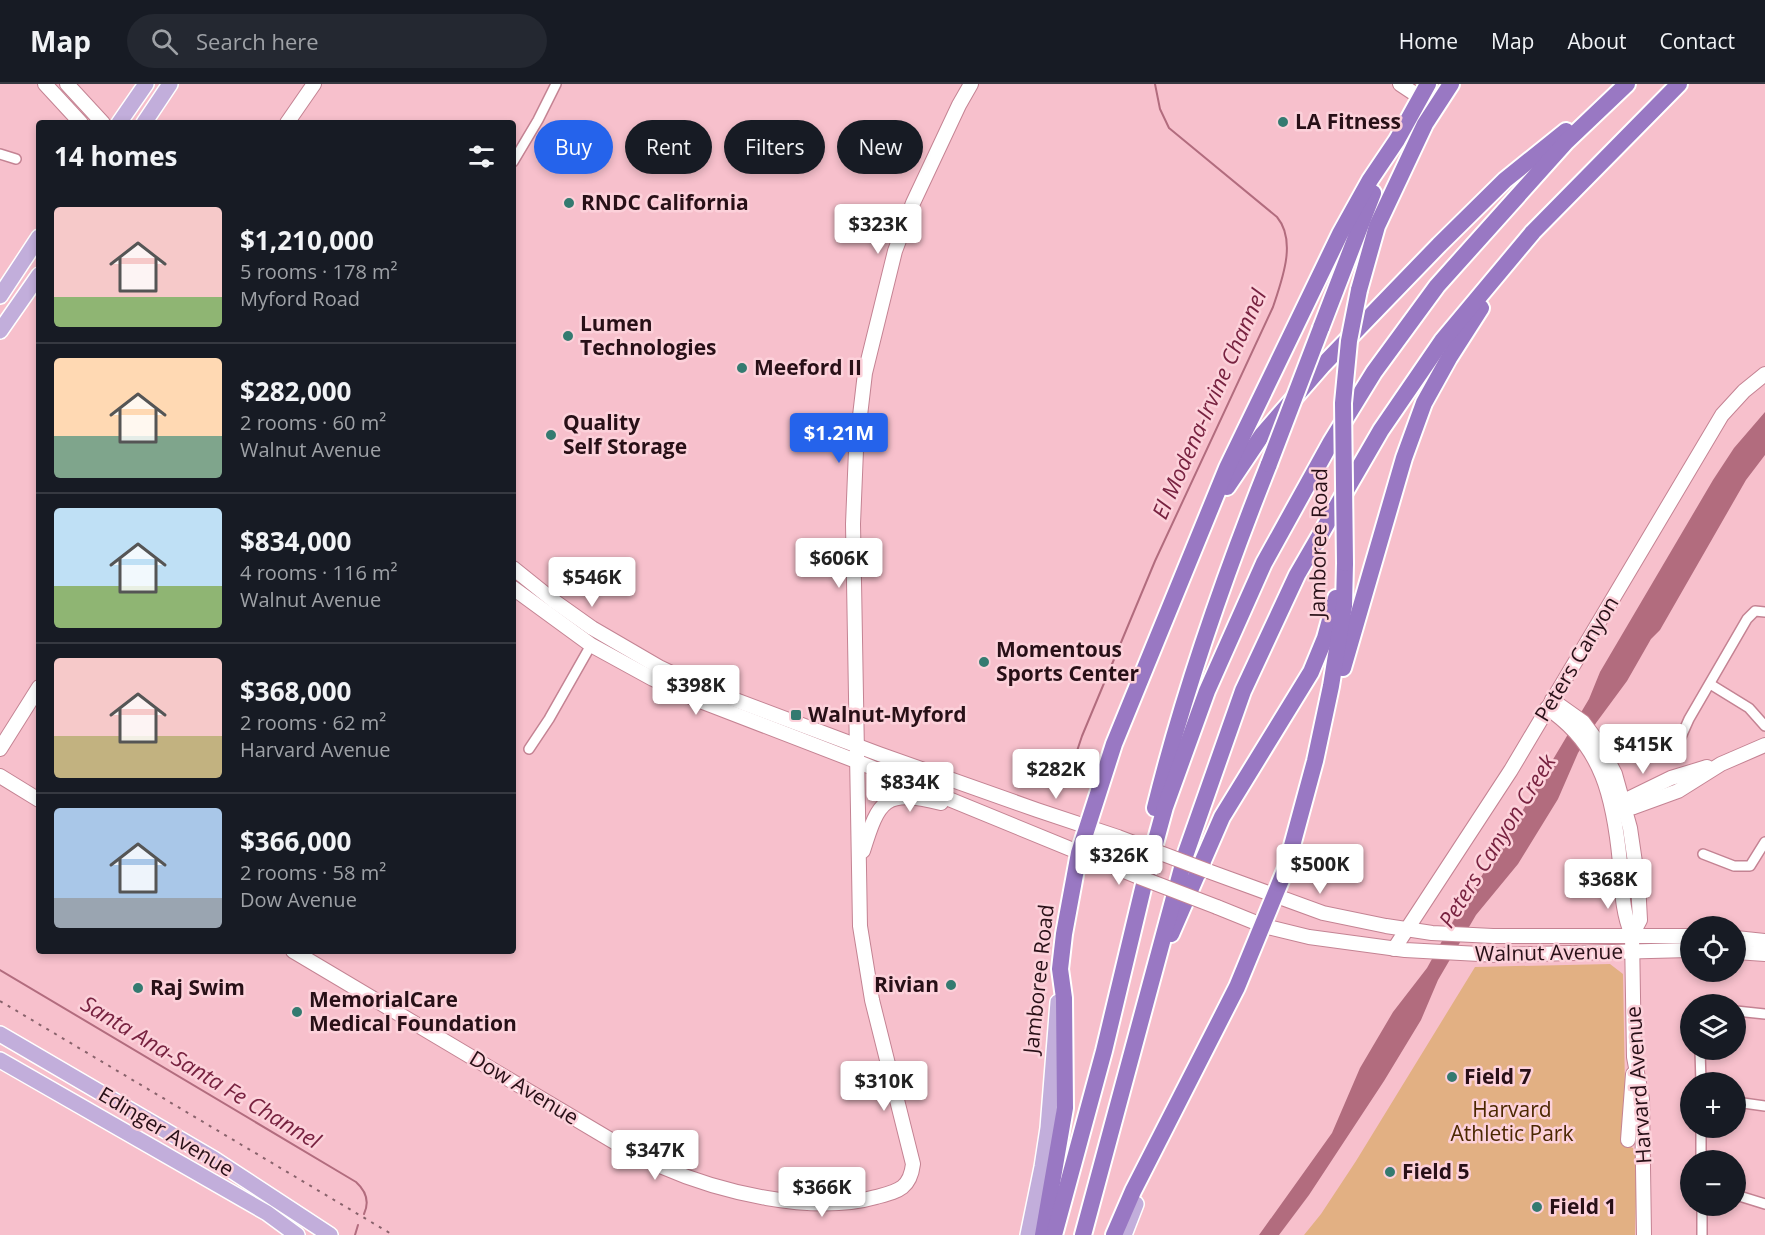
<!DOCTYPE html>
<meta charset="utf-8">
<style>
:root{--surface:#171b24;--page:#242831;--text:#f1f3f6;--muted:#9ea1a6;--line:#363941;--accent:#2563eb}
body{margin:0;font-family:"Open Sans",sans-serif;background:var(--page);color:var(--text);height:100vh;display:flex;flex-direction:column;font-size:22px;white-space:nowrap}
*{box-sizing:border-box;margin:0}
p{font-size:20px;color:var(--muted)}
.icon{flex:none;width:33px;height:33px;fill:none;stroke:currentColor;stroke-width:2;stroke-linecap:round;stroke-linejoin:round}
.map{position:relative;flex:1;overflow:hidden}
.side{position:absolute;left:36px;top:36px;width:480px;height:834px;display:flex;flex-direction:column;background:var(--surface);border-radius:6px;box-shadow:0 3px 9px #0003}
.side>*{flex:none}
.top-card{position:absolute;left:534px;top:36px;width:570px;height:54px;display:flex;gap:12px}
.fabs{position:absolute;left:1680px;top:832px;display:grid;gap:12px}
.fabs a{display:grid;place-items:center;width:66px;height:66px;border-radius:50%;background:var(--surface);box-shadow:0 3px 9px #0003;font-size:30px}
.price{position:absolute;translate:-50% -51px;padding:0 14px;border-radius:6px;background:#fff;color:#222;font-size:20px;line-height:39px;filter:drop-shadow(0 2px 3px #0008)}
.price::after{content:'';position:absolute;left:50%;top:36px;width:18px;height:14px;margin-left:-9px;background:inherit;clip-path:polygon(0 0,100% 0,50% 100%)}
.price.current{background:var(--accent);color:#fff}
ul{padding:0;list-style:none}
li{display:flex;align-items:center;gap:18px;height:150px;padding:0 18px}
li+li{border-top:2px solid var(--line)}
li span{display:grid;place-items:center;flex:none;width:168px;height:120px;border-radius:6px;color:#555}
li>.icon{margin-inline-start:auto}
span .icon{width:72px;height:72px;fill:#fffc;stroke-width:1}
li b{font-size:26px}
h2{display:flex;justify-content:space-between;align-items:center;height:72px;padding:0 18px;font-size:26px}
.chip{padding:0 21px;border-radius:27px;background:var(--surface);box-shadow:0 3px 9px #0003;font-size:21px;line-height:54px}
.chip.current{background:var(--accent);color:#fff}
header{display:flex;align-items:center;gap:36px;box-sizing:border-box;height:84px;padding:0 30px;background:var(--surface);border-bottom:2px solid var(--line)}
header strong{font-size:28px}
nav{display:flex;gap:33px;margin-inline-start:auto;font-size:21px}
.search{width:420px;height:54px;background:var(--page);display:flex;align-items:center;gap:15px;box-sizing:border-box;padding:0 21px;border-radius:33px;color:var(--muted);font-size:22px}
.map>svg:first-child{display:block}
</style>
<header>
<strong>Map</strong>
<div class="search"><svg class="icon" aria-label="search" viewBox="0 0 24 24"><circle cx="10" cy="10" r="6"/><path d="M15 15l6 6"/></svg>Search here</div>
<nav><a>Home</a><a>Map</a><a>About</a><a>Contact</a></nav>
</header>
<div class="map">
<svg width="1765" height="1151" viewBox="0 0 1765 1151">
<rect width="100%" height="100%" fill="#f7c0cc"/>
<path fill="#e2b083" d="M 1610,880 L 1623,890 L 1626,1061 L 1633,1064 L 1637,1073 L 1635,1151 L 1304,1151 L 1321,1130 L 1356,1077 L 1475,883 Z"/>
<path fill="#b26c7e" d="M 1765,328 L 1765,371 L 1746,396 L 1660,546 L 1651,555 L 1627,597 L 1596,639 L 1578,669 L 1558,715 L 1518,780 L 1476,831 L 1438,896 L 1421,936 L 1384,997 L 1309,1111 L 1279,1151 L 1259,1151 L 1332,1049 L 1360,984 L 1393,928 L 1427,884 L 1457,830 L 1508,751 L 1589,615 L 1600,588 L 1713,396 L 1734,364 Z"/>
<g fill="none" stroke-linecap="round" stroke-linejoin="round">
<g stroke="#b26c7e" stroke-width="2">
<path d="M 1069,691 L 1082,652 L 1155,477 L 1273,223 C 1282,196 1297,157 1277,133 L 1169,44 L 1160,25 L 1155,0"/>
<path d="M 0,886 L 356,1098 C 366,1107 370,1117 364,1130"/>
<path d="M 355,1151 L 358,1141"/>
</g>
<defs>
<g id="street">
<path d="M 0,70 L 16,75"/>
<path d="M 513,78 L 538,36 L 556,0"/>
<path d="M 1710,600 L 1749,624 L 1765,642"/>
<path d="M 1677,662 L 1689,635 L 1747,535 L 1755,527 L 1765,528"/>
<path d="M 529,665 L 549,635 L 591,561"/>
<path d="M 1703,770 L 1734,782 L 1750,782 L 1765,758"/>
<path d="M 1736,927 L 1765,930"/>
<path d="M 1700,966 L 1701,999"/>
<path d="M 1736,1018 L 1765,1022"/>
<path d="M 1701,1044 L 1701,1077"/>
<path d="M 1736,1111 L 1765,1120"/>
<path d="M 1702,1151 L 1702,1122"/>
</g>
<g id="secondary">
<path d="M 45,0 L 81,39"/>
<path d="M 67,0 L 103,39"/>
<path d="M 1400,0 L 1436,24"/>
<path d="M 287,39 L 314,0"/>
<path d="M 513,484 L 554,517 L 592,544 L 659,583 L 701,603 L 879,670 L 1037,726 L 1118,753"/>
<path d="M 513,504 L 591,561 L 653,595 L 695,615 L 856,677 L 1139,793"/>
<path d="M 1552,616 L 1583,638 L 1600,661 L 1615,690 L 1630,744 L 1638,799 L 1640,836 L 1632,851"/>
<path d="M 1547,624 C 1603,661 1614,716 1620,779 C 1622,804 1622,828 1632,851 L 1634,973 L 1642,1015 L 1644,1151"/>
<path d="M 0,665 L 39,603"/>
<path d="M 0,692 L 39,716"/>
<path d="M 1625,724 L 1630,714 L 1671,694 L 1707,683"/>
<path d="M 1617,726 L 1634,723 L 1678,707 L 1721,680 L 1765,661"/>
<path d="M 863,767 C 879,715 885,705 941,719"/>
<path d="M 1208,787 L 1323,829 L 1386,842 L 1432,849 L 1493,852 L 1690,852"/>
<path d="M 1217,823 L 1264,842 L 1309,853 L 1405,866 L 1498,871 L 1690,866"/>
<path d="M 1736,854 L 1765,857"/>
<path d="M 1394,865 L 1511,686 L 1722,331 L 1744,307 L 1765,290"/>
<path d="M 293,867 L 616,1059 C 630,1067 645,1075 660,1082 C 719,1108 813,1131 876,1113 C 898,1107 910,1105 913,1080 L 872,916 L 860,842 L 853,440 L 856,366 L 865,289 L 895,167 L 913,119 L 959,21 L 971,0"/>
<path d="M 1736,868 L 1765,870"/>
<path d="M 1628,1056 L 1633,990"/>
</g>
<g id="primary">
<path d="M 119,39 L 146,0"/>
<path d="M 144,39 L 170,0"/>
<path d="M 0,212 L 39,153"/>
<path d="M 0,247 L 39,191"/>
<path d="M 0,950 L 214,1075 L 330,1151"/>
<path d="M 0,976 L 267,1129 L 297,1151"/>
<path d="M 1028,1151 L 1042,1083 L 1048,1044 L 1058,918"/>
<path d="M 1124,1151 L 1136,1120"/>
</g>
<g id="highway">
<path d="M 1359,206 L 1377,142 L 1425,40 L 1451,0"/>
<path d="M 1321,244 L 1373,109"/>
<path d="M 1227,403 L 1262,351 L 1322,282 L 1439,161 L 1505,96 L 1566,47"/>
<path d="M 1343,584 L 1404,374 L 1424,319 L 1449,274 L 1481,224"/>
<path d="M 1155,724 C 1184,606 1224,493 1269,380"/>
<path d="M 1171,850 L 1222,733 L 1311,588 L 1325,554 L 1336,514"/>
<path d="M 1043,1151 L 1065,1024 L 1064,914 L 1060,885 L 1064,850 L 1079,769 L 1114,660 L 1227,384 L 1340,150 L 1370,96 L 1397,56 L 1428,0"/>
<path d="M 1054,1151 L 1104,967 L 1145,796 L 1165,723 L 1207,607 L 1264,479 L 1331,358 L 1374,288 L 1437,202 L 1566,58 L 1627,0"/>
<path d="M 1083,1151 L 1186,769 L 1243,607 L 1297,491 L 1381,346 L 1442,257 L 1533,148 L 1679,0"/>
<path d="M 1114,1151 L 1133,1107 L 1237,903 L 1286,784 L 1315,677 L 1331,602 L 1344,522 L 1345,479"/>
</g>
</defs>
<use href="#street" stroke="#c48393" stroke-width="12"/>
<use href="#secondary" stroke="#c48393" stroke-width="16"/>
<use href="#primary" stroke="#fff" stroke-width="18"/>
<use href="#highway" stroke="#fff" stroke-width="20"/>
<use href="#street" stroke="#fff" stroke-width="9"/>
<use href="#secondary" stroke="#fff" stroke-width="14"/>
<use href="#primary" stroke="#c2aedb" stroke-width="15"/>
<use href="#highway" stroke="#9978c3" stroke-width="16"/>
<path stroke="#88626b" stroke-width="2" stroke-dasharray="3 6" stroke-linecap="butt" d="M 0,917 L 393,1151"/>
<defs>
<g id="secondary-bridge">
<path d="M 1118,753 L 1208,787"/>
<path d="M 1139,793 L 1217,823"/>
</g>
<g id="highway-bridge">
<path d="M 1269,380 L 1321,244"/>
<path d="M 1345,479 L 1343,319 L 1349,257 L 1359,206"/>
</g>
</defs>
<use href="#secondary-bridge" stroke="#c48393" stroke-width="16" stroke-linecap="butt"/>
<use href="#highway-bridge" stroke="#fff" stroke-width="20" stroke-linecap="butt"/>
<use href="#secondary-bridge" stroke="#fff" stroke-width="14"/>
<use href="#highway-bridge" stroke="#9978c3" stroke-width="16"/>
</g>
<g fill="#347a70" stroke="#fcd1da" stroke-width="2">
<circle cx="1283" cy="38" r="6"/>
<circle cx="569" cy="119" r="6"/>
<circle cx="568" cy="252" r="6"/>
<circle cx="742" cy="284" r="6"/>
<circle cx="551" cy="351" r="6"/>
<circle cx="984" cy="578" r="6"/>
<rect x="790" y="625" width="12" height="12" rx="3"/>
<circle cx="951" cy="901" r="6"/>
<circle cx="138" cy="904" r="6"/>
<circle cx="297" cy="928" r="6"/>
<circle cx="1452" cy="993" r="6"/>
<circle cx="1390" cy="1088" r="6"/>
<circle cx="1537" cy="1123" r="6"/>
</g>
<g text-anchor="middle" stroke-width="5" stroke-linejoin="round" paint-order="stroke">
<g font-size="21" font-weight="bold" fill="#281017" stroke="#fcd1da" text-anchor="start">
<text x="1295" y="45">LA Fitness</text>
<text x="581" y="126">RNDC California</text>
<text x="580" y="247">Lumen<tspan x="580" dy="24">Technologies</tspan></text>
<text x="754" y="291">Meeford II</text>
<text x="563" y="346">Quality<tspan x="563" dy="24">Self Storage</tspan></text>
<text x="996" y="573">Momentous<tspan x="996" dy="24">Sports Center</tspan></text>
<text x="808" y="638">Walnut-Myford</text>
<text x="939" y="908" text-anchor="end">Rivian</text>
<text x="150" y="911">Raj Swim</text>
<text x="309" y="923">MemorialCare<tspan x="309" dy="24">Medical Foundation</tspan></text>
<text x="1464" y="1000">Field 7</text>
<text x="1402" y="1095">Field 5</text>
<text x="1549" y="1130">Field 1</text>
</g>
<g font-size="21" fill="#281017" stroke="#fcd1da">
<text transform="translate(1319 459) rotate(-89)" y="7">Jamboree Road</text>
<text transform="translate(1577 575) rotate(-59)" y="7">Peters Canyon</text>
<text transform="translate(1549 869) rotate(-1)" y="7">Walnut Avenue</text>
<text transform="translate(1039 895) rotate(-84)" y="7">Jamboree Road</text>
<text transform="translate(1639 1001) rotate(-94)" y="7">Harvard Avenue</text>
<text transform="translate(524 1004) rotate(31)" y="7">Dow Avenue</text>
<text transform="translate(166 1048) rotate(31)" y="7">Edinger Avenue</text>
</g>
<g font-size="21" fill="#4a2700" stroke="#fcd1da">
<text x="1512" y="1033">Harvard<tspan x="1512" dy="24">Athletic Park</tspan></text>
</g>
<g font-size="22" font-style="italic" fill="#782240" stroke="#fcd1da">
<text transform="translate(1209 320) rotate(-66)" y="8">El Modena-Irvine Channel</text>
<text transform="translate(1497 757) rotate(-58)" y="8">Peters Canyon Creek</text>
<text transform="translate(201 988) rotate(31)" y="8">Santa Ana-Santa Fe Channel</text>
</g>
</g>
</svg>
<div class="fabs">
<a><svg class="icon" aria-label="locate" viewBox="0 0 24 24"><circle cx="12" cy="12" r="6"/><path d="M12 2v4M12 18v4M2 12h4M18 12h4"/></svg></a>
<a><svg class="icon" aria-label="layers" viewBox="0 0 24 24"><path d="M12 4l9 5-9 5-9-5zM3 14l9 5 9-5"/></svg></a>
<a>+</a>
<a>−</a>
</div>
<b class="price" style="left:878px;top:171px">$323K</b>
<b class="price current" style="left:839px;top:380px">$1.21M</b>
<b class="price" style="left:839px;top:505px">$606K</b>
<b class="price" style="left:592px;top:524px">$546K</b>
<b class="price" style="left:696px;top:632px">$398K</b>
<b class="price" style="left:1643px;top:691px">$415K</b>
<b class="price" style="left:1056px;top:716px">$282K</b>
<b class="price" style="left:910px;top:729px">$834K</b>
<b class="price" style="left:1119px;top:802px">$326K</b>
<b class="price" style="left:1320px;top:811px">$500K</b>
<b class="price" style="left:1608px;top:826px">$368K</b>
<b class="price" style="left:884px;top:1028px">$310K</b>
<b class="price" style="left:655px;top:1097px">$347K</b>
<b class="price" style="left:822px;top:1134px">$366K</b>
<div class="top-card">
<a class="chip current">Buy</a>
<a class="chip">Rent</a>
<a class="chip">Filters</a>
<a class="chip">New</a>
</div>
<section class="side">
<h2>14 homes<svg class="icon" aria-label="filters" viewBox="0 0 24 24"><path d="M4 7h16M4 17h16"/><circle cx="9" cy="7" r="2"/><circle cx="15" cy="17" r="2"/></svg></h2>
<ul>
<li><span style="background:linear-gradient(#f6c9c9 75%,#8fb573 0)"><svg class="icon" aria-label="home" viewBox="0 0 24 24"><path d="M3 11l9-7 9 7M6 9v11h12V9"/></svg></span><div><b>$1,210,000</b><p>5 rooms · 178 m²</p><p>Myford Road</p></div></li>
<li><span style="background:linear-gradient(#ffd9b3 65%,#7fa58c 0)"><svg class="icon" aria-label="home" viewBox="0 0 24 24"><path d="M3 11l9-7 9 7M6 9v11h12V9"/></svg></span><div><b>$282,000</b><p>2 rooms · 60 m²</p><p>Walnut Avenue</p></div></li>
<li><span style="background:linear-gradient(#bfe0f5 65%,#8fb573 0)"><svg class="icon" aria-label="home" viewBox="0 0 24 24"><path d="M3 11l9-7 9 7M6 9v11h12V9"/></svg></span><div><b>$834,000</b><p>4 rooms · 116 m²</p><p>Walnut Avenue</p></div></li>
<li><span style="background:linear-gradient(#f6c9c9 65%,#c2b280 0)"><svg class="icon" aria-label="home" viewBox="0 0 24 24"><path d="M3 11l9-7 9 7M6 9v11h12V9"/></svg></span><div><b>$368,000</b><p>2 rooms · 62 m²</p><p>Harvard Avenue</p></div></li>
<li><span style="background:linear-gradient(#a9c7e8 75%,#9aa5b1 0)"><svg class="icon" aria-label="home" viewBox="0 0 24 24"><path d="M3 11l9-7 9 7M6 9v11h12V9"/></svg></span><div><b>$366,000</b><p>2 rooms · 58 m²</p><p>Dow Avenue</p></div></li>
</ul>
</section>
</div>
